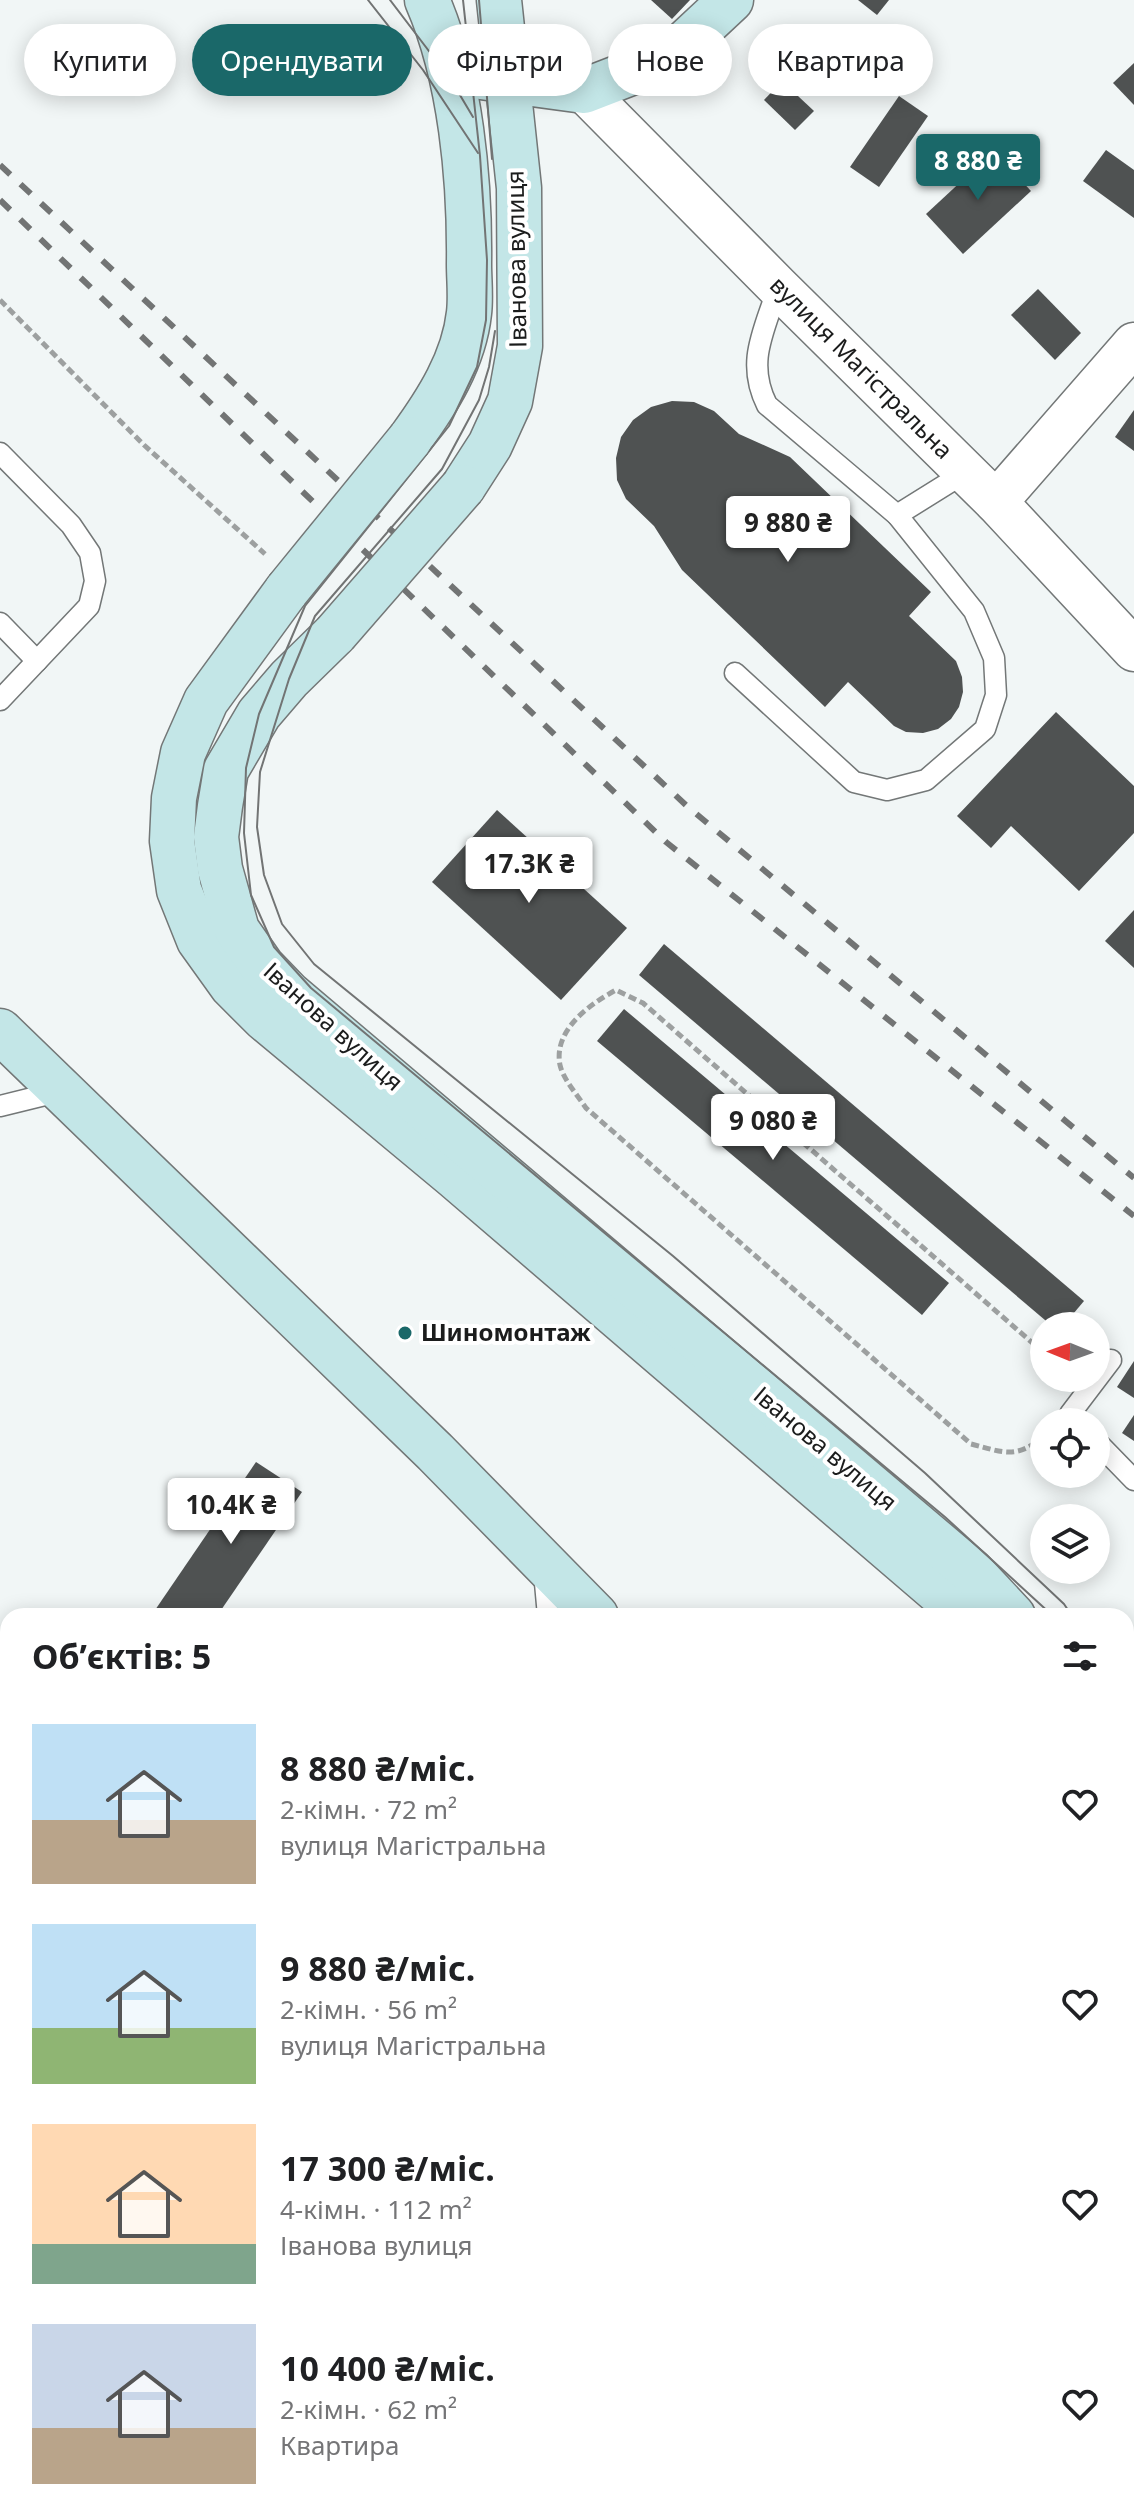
<!DOCTYPE html>
<html lang="uk">
<meta charset="utf-8">
<style>
:root{--surface:#fff;--page:#f2f2f2;--text:#202124;--muted:#757577;--accent:#1a6869}
body{margin:0;font-family:"Noto Sans",sans-serif;background:var(--page);color:var(--text);height:100vh;display:flex;flex-direction:column;font-size:30px;white-space:nowrap}
*{box-sizing:border-box;margin:0}
p{font-size:26px;color:var(--muted)}
.icon{flex:none;width:44px;height:44px;fill:none;stroke:currentColor;stroke-width:2;stroke-linecap:round;stroke-linejoin:round}
.map{position:relative;flex:1;overflow:hidden}
.panel{position:absolute;left:0px;top:1608px;width:1134px;height:912px;display:flex;flex-direction:column;background:var(--surface);border-radius:24px 24px 0 0;box-shadow:0 4px 20px #0003}
.panel>*{flex:none}
.banner{position:absolute;left:24px;top:24px;width:1086px;height:72px;display:flex;gap:16px}
.needle{width:52px;rotate:271deg}
.buttons{position:absolute;left:1030px;top:1312px;display:grid;gap:16px}
.buttons a{display:grid;place-items:center;width:80px;height:80px;border-radius:50%;background:var(--surface);box-shadow:0 4px 20px #0003;font-size:40px}
.price{position:absolute;translate:-50% -68px;padding:0 18px;border-radius:8px;background:#fff;color:#222;font-size:26px;line-height:52px;filter:drop-shadow(0 2px 4px #0008)}
.price::after{content:'';position:absolute;left:50%;top:48px;width:24px;height:18px;margin-left:-12px;background:inherit;clip-path:polygon(0 0,100% 0,50% 100%)}
.price.on{background:var(--accent);color:#fff}
ul{padding:0;list-style:none}
li{display:flex;align-items:center;gap:24px;height:200px;padding:0 32px}
li span{display:grid;place-items:center;flex:none;width:224px;height:160px;border-radius:0px;color:#555}
li>.icon{margin-inline-start:auto}
span .icon{width:96px;height:96px;fill:#fffc;stroke-width:1}
li b{font-size:34px}
h2{display:flex;justify-content:space-between;align-items:center;height:96px;padding:0 32px;font-size:34px}
.chip{padding:0 28px;border-radius:36px;background:var(--surface);box-shadow:0 4px 20px #0003;font-size:28px;line-height:72px}
.chip.on{background:var(--accent);color:#fff}
.map>svg:first-child{display:block}
</style>
<div class="map">
<svg width="1134" height="2520" viewBox="0 0 1134 2520">
<rect width="100%" height="100%" fill="#f1f6f6"/>
<g fill="#4f5252">
<path d="M 651,0 L 690,0 L 672,19 Z"/>
<path d="M 858,0 L 889,0 L 877,15 Z"/>
<path d="M 1134,63 L 1134,105 L 1113,83 Z"/>
<path d="M 782,81 L 814,111 L 795,130 L 764,100 Z"/>
<path d="M 899,96 L 928,116 L 879,187 L 850,167 Z"/>
<path d="M 1106,150 L 1134,170 L 1134,218 L 1083,181 Z"/>
<path d="M 994,151 L 1031,191 L 963,254 L 926,214 Z"/>
<path d="M 1038,289 L 1081,333 L 1055,360 L 1011,315 Z"/>
<path d="M 672,401 L 694,402 L 714,411 L 739,434 L 790,457 L 931,592 L 909,616 L 956,661 L 962,677 L 963,692 L 959,707 L 951,719 L 938,729 L 923,733 L 906,732 L 894,726 L 848,682 L 825,707 L 682,570 L 654,526 L 626,499 L 617,480 L 616,458 L 621,437 L 633,420 L 651,407 Z"/>
<path d="M 1134,410 L 1134,451 L 1115,437 Z"/>
<path d="M 1056,712 L 1134,786 L 1134,833 L 1079,891 L 1011,826 L 991,848 L 957,816 Z"/>
<path d="M 497,810 L 627,928 L 561,1000 L 432,882 Z"/>
<path d="M 1134,910 L 1134,968 L 1105,941 Z"/>
<path d="M 664,944 L 1084,1301 L 1063,1326 L 1052,1326 L 639,975 Z"/>
<path d="M 624,1009 L 949,1283 L 922,1315 L 597,1041 Z"/>
<path d="M 1134,1361 L 1134,1398 L 1117,1387 Z"/>
<path d="M 1134,1415 L 1134,1441 L 1122,1433 Z"/>
<path d="M 256,1462 L 302,1492 L 217,1616 L 151,1616 Z"/>
<path d="M 444,2512 L 500,2512 L 501,2520 L 445,2520 Z"/>
<path d="M 772,2512 L 852,2512 L 853,2520 L 773,2520 Z"/>
</g>
<g fill="none" stroke-linecap="round" stroke-linejoin="round">
<defs>
<g id="lane">
<path d="M 778,287 C 765,330 745,361 767,405 L 897,515 L 966,472"/>
<path d="M 0,453 L 71,525 L 90,553 L 95,581 L 89,606 L 0,700"/>
<path d="M 0,623 L 37,661"/>
<path d="M 735,673 L 854,782 L 887,790 L 926,780 L 985,729 L 996,695 L 994,658 L 974,611 L 897,515"/>
<path d="M 0,1106 L 61,1091"/>
<path d="M 1078,1422 L 1070,1414 L 1111,1360"/>
<path d="M 1096,1441 L 1134,1480"/>
<path d="M 544,1572 L 548,1616"/>
<path d="M 1126,2493 L 1134,2491"/>
<path d="M 1009,2520 L 1039,2512"/>
</g>
<g id="street">
<path d="M 584,91 L 778,287 L 996,502 L 1134,650"/>
<path d="M 996,502 L 1134,344"/>
</g>
<g id="secondary">
<path d="M 481,77 L 584,91 L 659,62 L 685,43 L 731,0"/>
<path d="M 410,439 C 437,402 464,360 469,313 C 471,297 469,280 469,264 C 470,180 461,78 427,0"/>
<path d="M 463,487 L 490,445 L 510,401 L 520,346 L 519,188 L 499,0"/>
<path d="M 287,590 L 206,701 L 183,753 L 174,798 L 172,841 L 179,890 L 199,940 L 232,986 L 264,1018 L 454,1176 L 947,1599 L 961,1616"/>
<path d="M 335,634 L 289,679 L 259,714 L 226,770 L 220,806 L 216,837 L 220,869 L 237,930 L 262,966 L 289,994 L 972,1572 L 1013,1616"/>
<path d="M 0,1031 L 435,1452 L 596,1616"/>
<path d="M 1126,1781 L 1134,1798"/>
<path d="M 1126,1902 L 1134,1936"/>
<path d="M 1126,2230 L 1134,2240"/>
</g>
</defs>
<use href="#lane" stroke="#737777" stroke-width="23"/>
<use href="#street" stroke="#737777" stroke-width="45"/>
<use href="#secondary" stroke="#737777" stroke-width="47"/>
<g stroke="#9da0a0" stroke-width="5" stroke-dasharray="8 4" stroke-linecap="butt">
<path d="M 0,300 L 144,445 L 265,554"/>
<path d="M 1044,1353 L 643,1003 L 616,990 C 590,1004 553,1030 560,1065 C 563,1079 578,1096 586,1108 L 971,1444 C 1003,1452 1016,1460 1044,1436"/>
<path d="M 0,2297 L 8,2297"/>
</g>
<use href="#lane" stroke="#fff" stroke-width="20"/>
<use href="#street" stroke="#fff" stroke-width="42"/>
<use href="#secondary" stroke="#c3e6e7" stroke-width="44"/>
<g stroke="#727474" stroke-width="2">
<path d="M 368,0 L 423,70 L 478,153"/>
<path d="M 390,0 L 451,80 L 473,117"/>
<path d="M 463,0 L 480,156 L 487,260 L 486,320 L 477,367 L 449,426 L 305,606 L 259,714 L 246,768 L 244,833 L 251,895 L 274,947 L 311,988 L 945,1517 L 1053,1616"/>
<path d="M 479,0 L 492,159"/>
<path d="M 495,331 L 489,367 L 479,400 L 442,469 L 315,616 L 289,679 L 260,772 L 257,827 L 264,875 L 282,924 L 314,964 L 673,1256 L 925,1473 L 1064,1604 L 1072,1616"/>
<path d="M 1126,1692 L 1134,1705"/>
<path d="M 1126,1719 L 1134,1737"/>
</g>
<g stroke="#727474" stroke-width="6" stroke-dasharray="14 14" stroke-linecap="butt">
<path d="M 0,165 L 688,807 L 1134,1178"/>
<path d="M 0,200 L 666,842 L 1134,1216"/>
</g>
<defs>
<g id="secondary-bridge">
<path d="M 287,590 L 410,439"/>
<path d="M 335,634 L 463,487"/>
</g>
</defs>
<use href="#secondary-bridge" stroke="#737777" stroke-width="47" stroke-linecap="butt"/>
<use href="#secondary-bridge" stroke="#c3e6e7" stroke-width="44"/>
</g>
<circle fill="#1a6869" stroke="#fff" stroke-width="3" cx="405" cy="1333" r="8"/>
<g text-anchor="middle" stroke-width="8" stroke-linejoin="round" paint-order="stroke">
<g font-size="24" fill="#1b1c1c" stroke="#fff">
<text transform="translate(517 259) rotate(-91)" y="8">Іванова вулиця</text>
<text transform="translate(861 368) rotate(45)" y="8">вулиця Магістральна</text>
<text transform="translate(333 1027) rotate(42)" y="8">Іванова вулиця</text>
<text transform="translate(825 1449) rotate(40)" y="8">Іванова вулиця</text>
</g>
<g font-size="24" font-weight="bold" fill="#1b1c1c" stroke="#fff" text-anchor="start">
<text x="421" y="1341">Шиномонтаж</text>
</g>
</g>
</svg>
<div class="buttons">
<a><svg class="needle" viewBox="-14 -14 28 28"><path d="M0-13l5 13h-10z" fill="#e53935"/><path d="M0 13l5-13h-10z" fill="#757577"/></svg></a>
<a><svg class="icon" aria-label="locate" viewBox="0 0 24 24"><circle cx="12" cy="12" r="6"/><path d="M12 2v4M12 18v4M2 12h4M18 12h4"/></svg></a>
<a><svg class="icon" aria-label="layers" viewBox="0 0 24 24"><path d="M12 4l9 5-9 5-9-5zM3 14l9 5 9-5"/></svg></a>
</div>
<b class="price on" style="left:978px;top:202px">8 880 ₴</b>
<b class="price" style="left:788px;top:564px">9 880 ₴</b>
<b class="price" style="left:529px;top:905px">17.3K ₴</b>
<b class="price" style="left:773px;top:1162px">9 080 ₴</b>
<b class="price" style="left:231px;top:1546px">10.4K ₴</b>
<div class="banner">
<a class="chip">Купити</a>
<a class="chip on">Орендувати</a>
<a class="chip">Фільтри</a>
<a class="chip">Нове</a>
<a class="chip">Квартира</a>
</div>
<section class="panel">
<h2>Об’єктів: 5<svg class="icon" aria-label="filters" viewBox="0 0 24 24"><path d="M4 7h16M4 17h16"/><circle cx="9" cy="7" r="2"/><circle cx="15" cy="17" r="2"/></svg></h2>
<ul>
<li><span style="background:linear-gradient(#bfe0f5 60%,#b9a48a 0)"><svg class="icon" aria-label="home" viewBox="0 0 24 24"><path d="M3 11l9-7 9 7M6 9v11h12V9"/></svg></span><div><b>8 880 ₴/міс.</b><p>2-кімн. · 72 m²</p><p>вулиця Магістральна</p></div><svg class="icon" aria-label="heart" viewBox="0 0 24 24"><path d="M12 20l-8-8c-3-5 5-10 8-4 3-6 11-1 8 4z"/></svg></li>
<li><span style="background:linear-gradient(#bfe0f5 65%,#8fb573 0)"><svg class="icon" aria-label="home" viewBox="0 0 24 24"><path d="M3 11l9-7 9 7M6 9v11h12V9"/></svg></span><div><b>9 880 ₴/міс.</b><p>2-кімн. · 56 m²</p><p>вулиця Магістральна</p></div><svg class="icon" aria-label="heart" viewBox="0 0 24 24"><path d="M12 20l-8-8c-3-5 5-10 8-4 3-6 11-1 8 4z"/></svg></li>
<li><span style="background:linear-gradient(#ffd9b3 75%,#7fa58c 0)"><svg class="icon" aria-label="home" viewBox="0 0 24 24"><path d="M3 11l9-7 9 7M6 9v11h12V9"/></svg></span><div><b>17 300 ₴/міс.</b><p>4-кімн. · 112 m²</p><p>Іванова вулиця</p></div><svg class="icon" aria-label="heart" viewBox="0 0 24 24"><path d="M12 20l-8-8c-3-5 5-10 8-4 3-6 11-1 8 4z"/></svg></li>
<li><span style="background:linear-gradient(#c9d6e8 65%,#b9a48a 0)"><svg class="icon" aria-label="home" viewBox="0 0 24 24"><path d="M3 11l9-7 9 7M6 9v11h12V9"/></svg></span><div><b>10 400 ₴/міс.</b><p>2-кімн. · 62 m²</p><p>Квартира</p></div><svg class="icon" aria-label="heart" viewBox="0 0 24 24"><path d="M12 20l-8-8c-3-5 5-10 8-4 3-6 11-1 8 4z"/></svg></li>
</ul>
</section>
</div>
